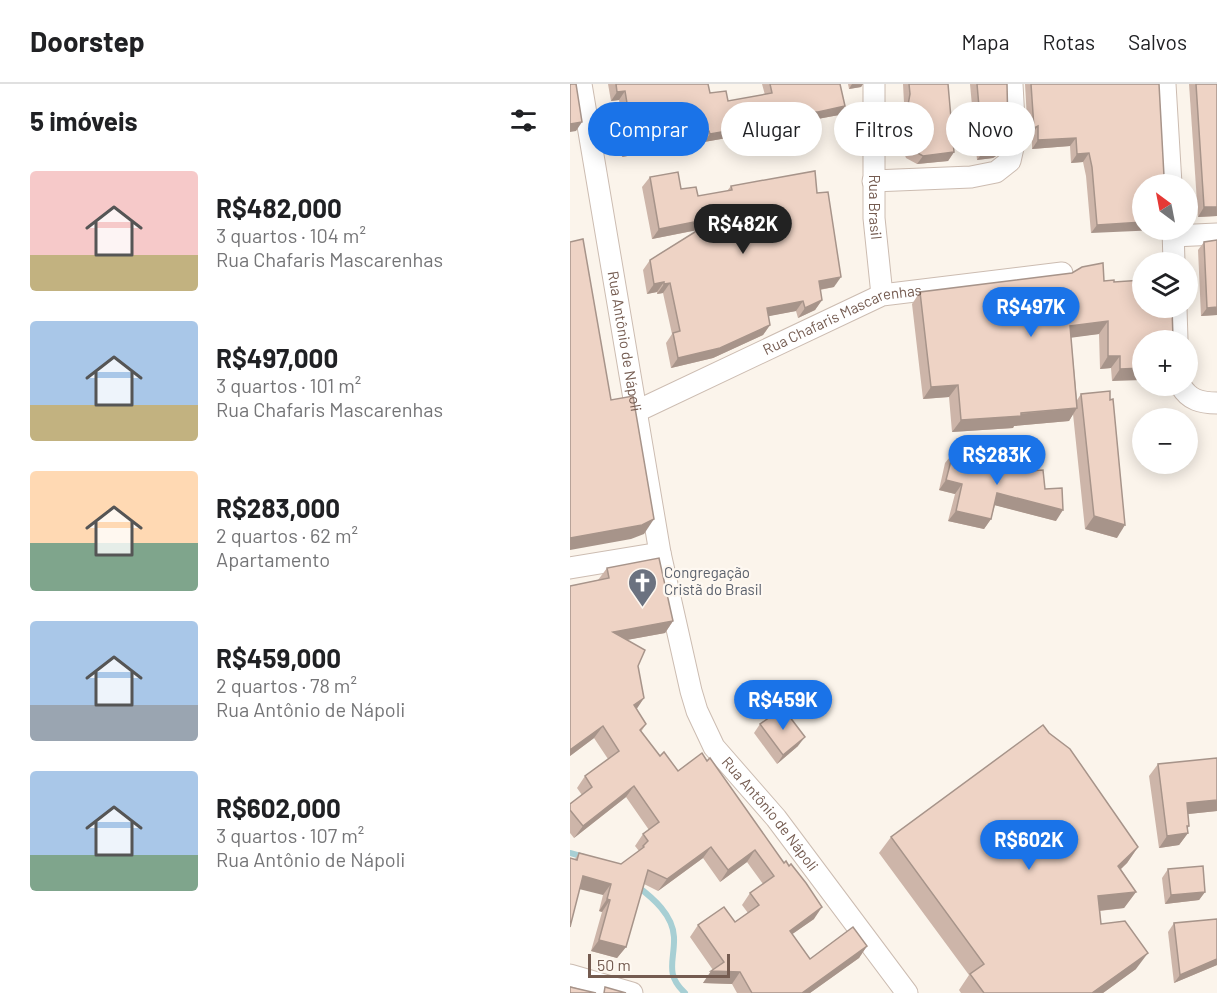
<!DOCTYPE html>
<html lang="pt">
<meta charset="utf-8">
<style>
:root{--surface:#fff;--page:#f2f2f2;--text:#202124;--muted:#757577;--line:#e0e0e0;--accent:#1a73e8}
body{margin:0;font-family:Barlow,sans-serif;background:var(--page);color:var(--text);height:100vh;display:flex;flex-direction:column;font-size:22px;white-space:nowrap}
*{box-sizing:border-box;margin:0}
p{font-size:20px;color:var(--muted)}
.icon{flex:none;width:33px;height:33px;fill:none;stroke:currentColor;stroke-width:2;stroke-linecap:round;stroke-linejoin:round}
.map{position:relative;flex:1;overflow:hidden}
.drawer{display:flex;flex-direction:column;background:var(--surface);width:570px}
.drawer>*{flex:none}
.hud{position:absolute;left:18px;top:18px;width:538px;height:54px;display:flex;gap:12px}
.needle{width:39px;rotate:328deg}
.buttons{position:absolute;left:562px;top:90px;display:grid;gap:12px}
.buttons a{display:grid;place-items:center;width:66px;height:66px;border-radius:50%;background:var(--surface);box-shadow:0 3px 15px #0003;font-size:30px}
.scale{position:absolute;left:18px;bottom:15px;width:142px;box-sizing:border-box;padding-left:6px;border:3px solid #745b50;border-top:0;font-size:16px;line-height:21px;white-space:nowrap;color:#745b50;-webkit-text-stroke:4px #fef8f1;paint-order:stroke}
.price{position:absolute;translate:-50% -51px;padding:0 14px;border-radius:21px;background:var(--accent);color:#fff;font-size:20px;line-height:39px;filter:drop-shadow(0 2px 3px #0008)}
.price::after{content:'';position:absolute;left:50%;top:36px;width:18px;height:14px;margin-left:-9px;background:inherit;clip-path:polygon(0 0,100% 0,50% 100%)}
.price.active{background:#222;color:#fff}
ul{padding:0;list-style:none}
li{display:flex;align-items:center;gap:18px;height:150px;padding:0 30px}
li span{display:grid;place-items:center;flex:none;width:168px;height:120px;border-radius:6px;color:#555}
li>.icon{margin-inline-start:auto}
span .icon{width:72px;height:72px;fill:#fffc;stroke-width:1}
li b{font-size:26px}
h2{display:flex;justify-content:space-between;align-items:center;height:72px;padding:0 30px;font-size:26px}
.tag{padding:0 21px;border-radius:27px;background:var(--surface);box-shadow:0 3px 15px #0003;font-size:21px;line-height:54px}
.tag.active{background:var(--accent);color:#fff}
header{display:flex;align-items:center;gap:36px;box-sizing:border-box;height:84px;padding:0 30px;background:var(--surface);border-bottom:2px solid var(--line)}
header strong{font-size:28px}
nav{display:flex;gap:33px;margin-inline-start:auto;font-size:21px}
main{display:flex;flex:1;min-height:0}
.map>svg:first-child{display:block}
</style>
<header>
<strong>Doorstep</strong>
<nav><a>Mapa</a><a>Rotas</a><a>Salvos</a></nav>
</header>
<main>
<section class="drawer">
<h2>5 imóveis<svg class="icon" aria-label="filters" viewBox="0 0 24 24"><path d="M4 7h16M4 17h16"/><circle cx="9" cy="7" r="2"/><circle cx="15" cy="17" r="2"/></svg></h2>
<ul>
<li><span style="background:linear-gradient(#f6c9c9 70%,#c2b280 0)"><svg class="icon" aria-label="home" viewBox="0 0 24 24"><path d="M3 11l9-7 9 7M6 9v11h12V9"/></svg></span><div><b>R$482,000</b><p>3 quartos · 104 m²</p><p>Rua Chafaris Mascarenhas</p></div></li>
<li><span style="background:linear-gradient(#a9c7e8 70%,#c2b280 0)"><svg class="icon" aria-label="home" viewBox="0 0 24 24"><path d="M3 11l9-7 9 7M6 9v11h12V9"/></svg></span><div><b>R$497,000</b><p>3 quartos · 101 m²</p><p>Rua Chafaris Mascarenhas</p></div></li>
<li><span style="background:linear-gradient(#ffd9b3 60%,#7fa58c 0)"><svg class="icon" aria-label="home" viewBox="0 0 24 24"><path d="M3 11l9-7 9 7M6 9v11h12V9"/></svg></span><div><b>R$283,000</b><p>2 quartos · 62 m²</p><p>Apartamento</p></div></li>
<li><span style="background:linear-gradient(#a9c7e8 70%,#9aa5b1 0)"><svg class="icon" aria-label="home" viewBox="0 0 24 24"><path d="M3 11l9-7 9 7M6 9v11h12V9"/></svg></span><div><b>R$459,000</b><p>2 quartos · 78 m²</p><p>Rua Antônio de Nápoli</p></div></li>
<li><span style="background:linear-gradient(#a9c7e8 70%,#7fa58c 0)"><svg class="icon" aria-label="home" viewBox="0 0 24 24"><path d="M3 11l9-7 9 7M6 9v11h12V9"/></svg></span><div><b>R$602,000</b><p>3 quartos · 107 m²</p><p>Rua Antônio de Nápoli</p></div></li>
</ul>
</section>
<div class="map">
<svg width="647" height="909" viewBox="0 0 647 909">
<rect width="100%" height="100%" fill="#fbf4eb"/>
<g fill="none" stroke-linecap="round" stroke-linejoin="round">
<g stroke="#a7cfd4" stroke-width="6">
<path d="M 0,769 L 14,773"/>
<path d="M 67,802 C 83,814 103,831 104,853 C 105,876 94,890 115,909"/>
</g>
<defs>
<g id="minor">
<path id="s1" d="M 11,0 L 90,469 L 121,607 L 127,627 L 144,663 L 206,734 L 337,909"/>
<path id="s2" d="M 304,0 L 304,134 L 312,211"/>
<path d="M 595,0 L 601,100"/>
<path d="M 303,97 L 401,93 L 426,88 L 440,77 L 445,55 L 442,0"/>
<path d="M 603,146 L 604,178"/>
<path d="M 603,152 L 647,150"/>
<path d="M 606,224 L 607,256"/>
<path d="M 611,302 C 619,316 631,319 647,319"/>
<path id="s3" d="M 65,328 L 312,211 L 492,189"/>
<path d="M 0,484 L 90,469"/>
<path d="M 0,891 L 62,909"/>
</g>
</defs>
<use href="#minor" stroke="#ccbcb1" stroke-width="23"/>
<use href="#minor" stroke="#fff" stroke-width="21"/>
</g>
<g fill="#cdb5a9">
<path d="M 38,0 L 138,0 L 140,9 L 158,17 L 195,11 L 192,0 L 270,0 L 275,22 L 269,31 L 242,36 L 230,37 L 227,40 L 199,46 L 170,49 L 168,52 L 134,58 L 133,56 L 81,65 L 79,68 L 52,73 L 49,58 L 54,50 L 49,16 L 41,17 Z"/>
<path d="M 278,0 L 293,0 L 291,3 L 279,5 Z"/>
<path d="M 333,0 L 378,0 L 384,68 L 378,77 L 347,80 L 336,74 L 328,52 L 334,19 Z"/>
<path d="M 400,0 L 437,0 L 429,70 L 423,74 L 407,76 Z"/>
<path d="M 455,0 L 589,0 L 594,92 L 521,149 L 516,92 L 513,78 L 501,79 L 500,62 L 462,65 L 462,50 L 458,53 Z"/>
<path d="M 619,0 L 647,0 L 647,132 L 628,133 Z"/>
<path d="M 80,93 L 111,105 L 128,112 L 157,107 L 161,102 L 247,109 L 264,203 L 250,206 L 252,216 L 245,226 L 228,234 L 226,227 L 198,232 L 200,241 L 193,251 L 143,274 L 101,284 L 96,259 L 102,250 L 93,209 L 87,210 L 87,208 L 77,210 L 73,186 L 80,176 L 128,146 L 82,155 L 72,103 Z"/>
<path d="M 647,156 L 647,249 L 647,231 L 631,232 L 628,166 L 634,158 Z"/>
<path d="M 534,197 L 544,198 L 602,224 L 542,297 L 541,284 L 530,285 L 529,250 L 501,253 L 507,316 L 511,310 L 547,454 L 515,445 L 503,330 L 499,337 L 444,342 L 443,344 L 382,348 L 379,313 L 353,315 L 342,220 L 350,208 Z"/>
<path d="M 383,369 L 475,405 L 486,437 L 425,421 L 421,435 L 414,445 L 378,437 L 385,410 L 369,406 L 375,379 Z"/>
<path d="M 37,484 L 103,537 L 95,549 L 56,556 L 68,582 L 74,614 L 66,625 L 76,640 L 71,648 L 90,672 L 108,687 L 132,669 L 244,835 L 222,850 L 240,875 L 297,862 L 289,874 L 240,909 L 167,909 L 162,900 L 133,899 L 143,886 L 120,853 L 128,841 L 165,838 L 178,829 L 172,821 L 180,809 L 193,800 L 177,778 L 150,798 L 133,774 L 88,807 L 74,800 L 56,863 L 47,874 L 21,867 L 32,828 L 29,827 L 33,811 L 5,775 L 9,769 L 51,780 L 69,767 L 65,762 L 73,750 L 79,746 L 56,713 L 4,754 L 0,749 L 0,720 L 12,711 L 7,704 L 15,692 L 38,675 L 24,654 L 0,672 L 0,502 L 28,496 Z"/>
<path d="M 190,640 L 228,662 L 207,680 L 184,649 Z"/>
<path d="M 588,680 L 647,727 L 618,730 L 618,749 L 609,761 L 589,764 L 579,692 Z"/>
<path d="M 321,753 L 568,763 L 557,779 L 551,785 L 566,808 L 554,824 L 530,827 L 531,840 L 566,885 L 533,909 L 391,909 L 389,906 L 399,891 L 309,769 Z"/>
<path d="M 598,785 L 635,808 L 629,816 L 595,820 L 592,794 Z"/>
<path d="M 647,835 L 647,881 L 604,899 L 598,848 L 604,839 Z"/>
</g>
<g fill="#a7948a">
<path d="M 282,0 L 293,0 L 291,3 L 279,5 Z"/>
<path d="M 55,7 L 49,16 L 41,17 L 47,8 Z"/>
<path d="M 275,22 L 269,31 L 242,36 L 230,37 L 227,40 L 199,46 L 170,49 L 168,52 L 134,58 L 140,50 L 174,41 L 233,28 Z"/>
<path d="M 12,38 L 6,47 L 0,48 L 0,40 Z"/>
<path d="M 468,42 L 462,50 L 458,53 L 464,44 Z"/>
<path d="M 139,47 L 133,56 L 81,65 L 79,68 L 52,73 L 58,65 L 85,57 Z"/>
<path d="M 506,54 L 500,62 L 462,65 L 468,56 Z"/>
<path d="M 435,61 L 429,70 L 423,74 L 407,76 L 413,68 Z"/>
<path d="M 384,68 L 378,77 L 347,80 L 353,72 Z"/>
<path d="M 519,69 L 513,78 L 501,79 L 507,70 Z"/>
<path d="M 634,123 L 647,123 L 647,132 L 628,133 Z"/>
<path d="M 149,133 L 142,143 L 82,155 L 89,145 Z"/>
<path d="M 573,138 L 573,146 L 588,146 L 521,149 L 527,141 Z"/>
<path d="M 271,193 L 264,203 L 242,207 L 249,197 Z"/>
<path d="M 94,198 L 87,208 L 77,210 L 84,200 Z"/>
<path d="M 100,199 L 93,209 L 87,210 L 94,200 Z"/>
<path d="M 252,216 L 245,226 L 228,234 L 235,224 Z"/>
<path d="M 233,217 L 226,227 L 190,234 L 197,224 Z"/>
<path d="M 647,223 L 647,231 L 631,232 L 637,224 Z"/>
<path d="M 538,237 L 529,250 L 492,255 L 500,242 Z"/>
<path d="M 200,241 L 193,251 L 143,274 L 101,284 L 108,274 Z"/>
<path d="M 538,272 L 550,272 L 541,284 L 530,285 Z"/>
<path d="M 573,284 L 573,296 L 542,297 L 550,285 Z"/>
<path d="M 388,301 L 379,313 L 353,315 L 361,303 Z"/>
<path d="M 507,324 L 499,337 L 444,342 L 443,344 L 382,348 L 391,336 Z"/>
<path d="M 376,396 L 392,400 L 385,410 L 369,406 Z"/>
<path d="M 427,409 L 493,426 L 486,437 L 420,420 Z"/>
<path d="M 386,427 L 421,435 L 414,445 L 378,437 Z"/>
<path d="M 524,432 L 555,441 L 547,454 L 515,445 Z"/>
<path d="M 84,435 L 74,450 L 61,455 L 0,466 L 0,454 Z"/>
<path d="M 103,537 L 95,549 L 35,560 L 43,548 Z"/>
<path d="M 74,614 L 66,626 L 64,621 Z"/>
<path d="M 33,642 L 24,654 L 0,672 L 0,666 Z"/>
<path d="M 235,653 L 228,662 L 207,680 L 213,671 Z"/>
<path d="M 64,702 L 56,713 L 4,754 L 13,742 Z"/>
<path d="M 647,716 L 647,727 L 609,731 L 617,719 Z"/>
<path d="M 617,742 L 619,742 L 614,750 L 618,749 L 609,761 L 589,764 L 597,752 Z"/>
<path d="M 141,763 L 133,774 L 88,807 L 97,795 Z"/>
<path d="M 568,763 L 557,779 L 537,798 L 548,782 Z"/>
<path d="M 185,766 L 177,778 L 150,798 L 158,786 Z"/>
<path d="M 13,792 L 41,800 L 33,811 L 5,804 Z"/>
<path d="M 566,808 L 554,824 L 517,828 L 528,812 Z"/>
<path d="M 635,808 L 629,816 L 595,820 L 601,811 Z"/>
<path d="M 37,815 L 40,816 L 32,828 L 29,827 Z"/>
<path d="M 252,823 L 244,835 L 211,858 L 220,847 Z"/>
<path d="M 29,856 L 56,863 L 47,874 L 21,867 Z"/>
<path d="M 297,862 L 289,874 L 240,909 L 232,909 Z"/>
<path d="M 578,869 L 566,885 L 533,909 L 522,909 Z"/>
<path d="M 647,875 L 647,881 L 604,899 L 610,891 Z"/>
<path d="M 141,887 L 170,888 L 162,900 L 133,899 Z"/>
</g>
<g fill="#eed3c5" stroke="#a7948a" stroke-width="1.5">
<path d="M 0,0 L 6,0 L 12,38 L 0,40 Z"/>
<path d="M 46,0 L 138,0 L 140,9 L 156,7 L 158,17 L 202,9 L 200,0 L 270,0 L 275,22 L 248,28 L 233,28 L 233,31 L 205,37 L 174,41 L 174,44 L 140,50 L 139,47 L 85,57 L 85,60 L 58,65 L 55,50 L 62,49 L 55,7 L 47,8 Z"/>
<path d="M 339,0 L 378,0 L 384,68 L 353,72 L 342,66 L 334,43 L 340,10 Z"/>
<path d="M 407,0 L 437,0 L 438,45 L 435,61 L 428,66 L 413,68 Z"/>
<path d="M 461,0 L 589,0 L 594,92 L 599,100 L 573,100 L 573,138 L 527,141 L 522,83 L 519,69 L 507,70 L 506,54 L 468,56 L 468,42 L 464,44 Z"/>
<path d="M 626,0 L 647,0 L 647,123 L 634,123 Z"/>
<path d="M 245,87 L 247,109 L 258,108 L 271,193 L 249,197 L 252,216 L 235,224 L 233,217 L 197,224 L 200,241 L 150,264 L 108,274 L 103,249 L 110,247 L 100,199 L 94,200 L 94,198 L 84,200 L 80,176 L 149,133 L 89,145 L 80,93 L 108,88 L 111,105 L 126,103 L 128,112 L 162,106 L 161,102 Z"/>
<path d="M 13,155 L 41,316 L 63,312 L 84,435 L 72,441 L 0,454 L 0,158 Z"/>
<path d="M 647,156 L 647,223 L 637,224 L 634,158 Z"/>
<path d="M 533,179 L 534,197 L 544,196 L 544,198 L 573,196 L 573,224 L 602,224 L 603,254 L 608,254 L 608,256 L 573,256 L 573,284 L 550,285 L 550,272 L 538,272 L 538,237 L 500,242 L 507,324 L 451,329 L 451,332 L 391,336 L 388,301 L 361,303 L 350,208 L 502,189 L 512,183 Z"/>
<path d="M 540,307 L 540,316 L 543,315 L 555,441 L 524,432 L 511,310 Z"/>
<path d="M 383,369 L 459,387 L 473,386 L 475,405 L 492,404 L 493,426 L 427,409 L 421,435 L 386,427 L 392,400 L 376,396 Z"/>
<path d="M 89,474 L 103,537 L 43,548 L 75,566 L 68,582 L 74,614 L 64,621 L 76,640 L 70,646 L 90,672 L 94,668 L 108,687 L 132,669 L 137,677 L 140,674 L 214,779 L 216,777 L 219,782 L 221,780 L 236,799 L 252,823 L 220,847 L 240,875 L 283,843 L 297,862 L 232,909 L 182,909 L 170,888 L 141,887 L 154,878 L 128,841 L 154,823 L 165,838 L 189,821 L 180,809 L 204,792 L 185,766 L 158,786 L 141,763 L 97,795 L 78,786 L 56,863 L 29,856 L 40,816 L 37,815 L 41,800 L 13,792 L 0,843 L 0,774 L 7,776 L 9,769 L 51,780 L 74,763 L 73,762 L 78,757 L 73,750 L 89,738 L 64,702 L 13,742 L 0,726 L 0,720 L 22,703 L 15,692 L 49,667 L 33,642 L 0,666 L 0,502 L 39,494 L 37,484 Z"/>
<path d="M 213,624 L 235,653 L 213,671 L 190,640 Z"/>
<path d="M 473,641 L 479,649 L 500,665 L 568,763 L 548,782 L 566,808 L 528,812 L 531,840 L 555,837 L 578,869 L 522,909 L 414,909 L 400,890 L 414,880 L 321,753 Z"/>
<path d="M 647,674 L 647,716 L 617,719 L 619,742 L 617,742 L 618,749 L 597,752 L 588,680 Z"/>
<path d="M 633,782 L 635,808 L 601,811 L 598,785 Z"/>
<path d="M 647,835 L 647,875 L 610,891 L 604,839 Z"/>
<path d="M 0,903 L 26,909 L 0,909 Z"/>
<path d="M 35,903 L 56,909 L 34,909 Z"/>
</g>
<defs>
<symbol id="church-pin" viewBox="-11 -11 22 30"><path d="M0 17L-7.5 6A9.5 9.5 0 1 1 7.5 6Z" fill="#6b7280" stroke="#fef8f1"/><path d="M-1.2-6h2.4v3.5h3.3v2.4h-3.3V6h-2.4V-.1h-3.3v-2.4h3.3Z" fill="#fff"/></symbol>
</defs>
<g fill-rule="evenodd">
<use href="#church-pin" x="56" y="482" width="33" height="45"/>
</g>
<g text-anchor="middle" stroke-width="4.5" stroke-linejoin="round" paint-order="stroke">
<g font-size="15" fill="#745b50" stroke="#fef8f1">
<text dy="5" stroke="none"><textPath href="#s2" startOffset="123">Rua Brasil</textPath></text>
<text dy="5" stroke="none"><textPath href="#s3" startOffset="228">Rua Chafaris Mascarenhas</textPath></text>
<text dy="5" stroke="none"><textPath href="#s1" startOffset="261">Rua Antônio de Nápoli</textPath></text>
<text dy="5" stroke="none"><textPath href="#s1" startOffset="765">Rua Antônio de Nápoli</textPath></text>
</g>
<g font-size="15" fill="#5b616d" stroke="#fef8f1" text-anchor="start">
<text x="94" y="494">Congregação<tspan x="94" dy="17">Cristã do Brasil</tspan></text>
</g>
</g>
</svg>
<div class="buttons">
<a><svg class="needle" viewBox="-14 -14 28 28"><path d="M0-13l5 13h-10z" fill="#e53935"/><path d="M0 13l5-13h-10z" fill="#757577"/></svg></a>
<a><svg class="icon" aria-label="layers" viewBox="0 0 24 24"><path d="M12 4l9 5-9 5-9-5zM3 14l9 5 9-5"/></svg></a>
<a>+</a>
<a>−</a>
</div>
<div class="scale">50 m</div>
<b class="price active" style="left:173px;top:171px">R$482K</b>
<b class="price" style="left:461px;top:254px">R$497K</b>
<b class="price" style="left:427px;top:402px">R$283K</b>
<b class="price" style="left:213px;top:647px">R$459K</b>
<b class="price" style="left:459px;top:787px">R$602K</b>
<div class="hud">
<a class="tag active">Comprar</a>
<a class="tag">Alugar</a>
<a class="tag">Filtros</a>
<a class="tag">Novo</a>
</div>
</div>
</main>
